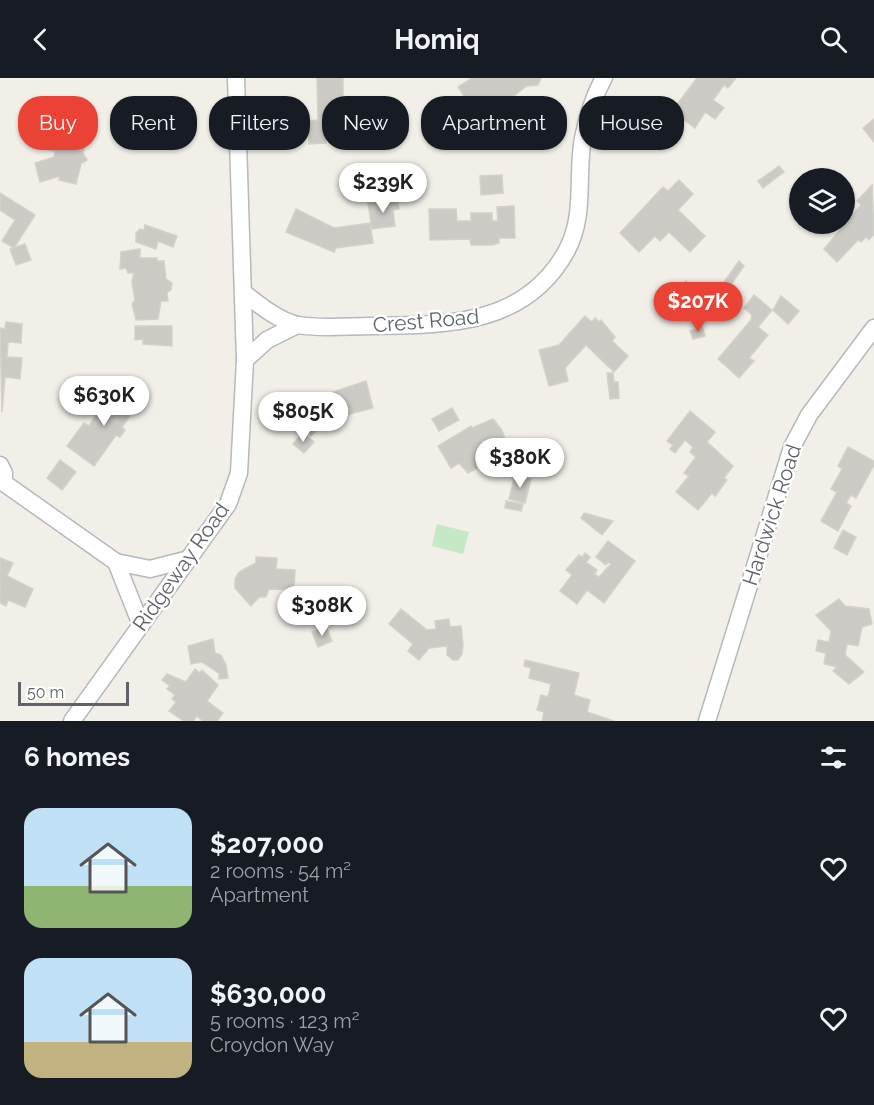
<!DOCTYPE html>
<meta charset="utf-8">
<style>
:root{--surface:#171b24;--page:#242831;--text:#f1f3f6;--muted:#9ea1a6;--accent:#ea4335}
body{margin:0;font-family:Raleway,sans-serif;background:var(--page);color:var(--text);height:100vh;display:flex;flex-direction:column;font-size:22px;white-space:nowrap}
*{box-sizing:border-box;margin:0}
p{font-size:20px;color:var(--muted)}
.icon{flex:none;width:33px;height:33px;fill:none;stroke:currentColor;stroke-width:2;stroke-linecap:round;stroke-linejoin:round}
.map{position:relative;height:643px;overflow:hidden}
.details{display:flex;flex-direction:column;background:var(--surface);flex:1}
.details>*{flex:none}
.top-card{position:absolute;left:18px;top:18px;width:838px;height:54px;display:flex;gap:12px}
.controls{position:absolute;left:789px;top:90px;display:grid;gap:12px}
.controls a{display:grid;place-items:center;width:66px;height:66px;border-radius:50%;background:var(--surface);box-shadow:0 2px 4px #0004;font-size:30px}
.scale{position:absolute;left:18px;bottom:15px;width:111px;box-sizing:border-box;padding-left:6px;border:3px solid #5f6368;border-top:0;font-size:16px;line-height:21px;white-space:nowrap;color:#5f6368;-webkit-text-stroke:4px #fff;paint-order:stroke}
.price{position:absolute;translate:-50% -51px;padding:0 14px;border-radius:21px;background:#fff;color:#222;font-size:20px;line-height:39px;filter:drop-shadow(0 2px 3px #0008)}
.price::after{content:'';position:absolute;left:50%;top:36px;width:18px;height:14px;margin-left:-9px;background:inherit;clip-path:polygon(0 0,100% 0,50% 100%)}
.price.active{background:var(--accent);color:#fff}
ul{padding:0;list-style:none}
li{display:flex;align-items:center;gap:18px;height:150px;padding:0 24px}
li span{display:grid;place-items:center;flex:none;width:168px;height:120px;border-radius:18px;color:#555}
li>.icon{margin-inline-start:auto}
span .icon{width:72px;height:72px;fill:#fffc;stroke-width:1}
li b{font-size:26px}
h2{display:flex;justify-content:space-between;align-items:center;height:72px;padding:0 24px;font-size:26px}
.chip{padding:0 21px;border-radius:24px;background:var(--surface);box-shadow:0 2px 4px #0004;font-size:21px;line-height:54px}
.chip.active{background:var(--accent);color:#fff}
header{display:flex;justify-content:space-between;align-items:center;height:78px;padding:0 24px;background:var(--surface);font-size:27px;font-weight:700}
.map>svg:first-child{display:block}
</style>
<header><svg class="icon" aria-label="back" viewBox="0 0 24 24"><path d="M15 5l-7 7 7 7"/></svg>Homiq<svg class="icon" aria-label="search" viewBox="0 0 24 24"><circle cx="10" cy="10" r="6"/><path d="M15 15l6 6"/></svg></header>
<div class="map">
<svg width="874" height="643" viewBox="0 0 874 643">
<rect width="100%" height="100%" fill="#f1efe8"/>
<path fill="#c5e8c5" d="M 437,446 L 469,454 L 463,476 L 432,468 Z"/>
<g fill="#cccac5" stroke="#d6d1c6" stroke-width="1.5">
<path d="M 317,0 L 343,0 L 343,22 L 348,32 L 346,43 L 343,43 L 343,50 L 326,50 L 326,65 L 309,66 L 308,43 L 318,42 Z"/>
<path d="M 472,0 L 541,0 L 538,7 L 527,8 L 489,36 L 478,18 L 468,24 L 458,9 Z"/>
<path d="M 697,0 L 736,0 L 728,10 L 724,7 L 713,22 L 724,30 L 715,41 L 705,34 L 695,50 L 672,33 Z"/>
<path d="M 355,19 L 355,21 L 364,21 L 364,26 L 373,25 L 373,30 L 364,30 L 357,29 L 357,25 L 346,24 L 346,21 Z"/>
<path d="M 58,24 L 93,32 L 90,60 L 87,59 L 83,75 L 87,82 L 81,86 L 76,106 L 59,102 L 60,98 L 40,104 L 35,85 L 54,79 L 55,73 L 44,71 L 46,60 L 52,62 Z"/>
<path d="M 467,29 L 475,42 L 450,55 L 443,43 Z"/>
<path d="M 874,41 L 874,64 L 863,50 Z"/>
<path d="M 779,88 L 784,94 L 763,110 L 758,103 Z"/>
<path d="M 502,97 L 503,115 L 481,117 L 480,98 Z"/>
<path d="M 679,102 L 693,116 L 678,132 L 705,158 L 690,174 L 669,154 L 660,163 L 655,158 L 639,174 L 620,155 L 663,109 L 668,113 Z"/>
<path d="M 872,107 L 874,156 L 869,162 L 866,159 L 861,164 L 858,162 L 837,184 L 824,171 L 861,127 L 857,123 Z"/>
<path d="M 0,115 L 35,137 L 14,170 L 2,163 L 15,142 L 0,132 Z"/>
<path d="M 391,121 L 392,124 L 398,123 L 399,131 L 393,132 L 395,148 L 372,151 L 368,125 Z"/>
<path d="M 514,128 L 515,160 L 499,160 L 499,165 L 493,167 L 471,167 L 470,161 L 430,162 L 429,131 L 456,131 L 457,143 L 471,143 L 471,135 L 492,135 L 492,143 L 498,143 L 497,129 Z"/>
<path d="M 296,131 L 334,150 L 370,145 L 373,165 L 336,170 L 334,174 L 286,154 Z"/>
<path d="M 145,147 L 177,158 L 173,169 L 158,163 L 156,171 L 136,164 L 136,155 L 140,151 L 144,152 Z"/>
<path d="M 25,166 L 31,182 L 16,187 L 10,171 Z"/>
<path d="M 140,171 L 140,180 L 157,180 L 157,183 L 164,183 L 166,201 L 172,205 L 171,212 L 167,214 L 168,223 L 161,223 L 158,241 L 136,242 L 132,226 L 135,222 L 132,204 L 134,195 L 128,195 L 126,190 L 120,191 L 121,174 Z"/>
<path d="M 739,183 L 744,188 L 728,211 L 722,207 Z"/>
<path d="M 686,203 L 695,210 L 679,230 L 671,224 Z"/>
<path d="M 754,217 L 772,232 L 758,249 L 768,257 L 749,280 L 754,283 L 739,300 L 718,281 L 751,242 L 752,237 L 744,230 Z"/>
<path d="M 781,218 L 799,233 L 788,246 L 773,232 Z"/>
<path d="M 585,238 L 592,244 L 595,240 L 599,244 L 601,242 L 615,259 L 612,263 L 628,278 L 614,294 L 586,267 L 565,290 L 568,303 L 549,308 L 539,272 L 559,267 Z"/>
<path d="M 6,244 L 22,246 L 21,265 L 8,264 L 7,279 L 22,280 L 20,301 L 5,299 L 2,334 L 0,250 L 5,251 Z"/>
<path d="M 135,248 L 172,248 L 172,268 L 143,266 L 143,261 L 135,262 Z"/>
<path d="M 702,249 L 705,258 L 693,261 L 690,253 Z"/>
<path d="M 607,295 L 613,295 L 614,304 L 618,304 L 619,320 L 610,321 Z"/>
<path d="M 366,303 L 373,330 L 334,340 L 333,335 L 321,338 L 318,343 L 322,348 L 311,358 L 296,342 L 311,327 L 325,324 L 324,317 Z"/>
<path d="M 120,308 L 139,321 L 134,327 L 137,328 L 122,349 L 125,352 L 120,359 L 116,357 L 94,388 L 67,368 L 84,345 L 89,348 L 98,334 L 101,335 Z"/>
<path d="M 452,330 L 459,342 L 439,353 L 432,341 Z"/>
<path d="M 690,333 L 715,354 L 707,364 L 733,388 L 724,400 L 727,402 L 715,418 L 712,415 L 698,432 L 676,414 L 689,398 L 684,395 L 696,379 L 690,374 L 693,369 L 685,362 L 675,375 L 670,371 L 673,367 L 667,363 Z"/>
<path d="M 493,341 L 502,352 L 505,362 L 498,366 L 513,389 L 498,398 L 484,374 L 481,376 L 486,385 L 468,395 L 459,385 L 451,390 L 438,368 L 471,348 L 472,350 Z"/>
<path d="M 303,354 L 314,364 L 304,375 L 293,366 Z"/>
<path d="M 848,369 L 874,383 L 874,387 L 856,420 L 851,417 L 846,425 L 851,428 L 838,453 L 821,443 L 837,414 L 831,411 L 842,391 L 838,388 Z"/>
<path d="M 60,382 L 76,394 L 62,412 L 47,400 Z"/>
<path d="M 515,397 L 531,401 L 525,425 L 509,421 Z"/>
<path d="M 506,423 L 523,426 L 521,433 L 505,430 Z"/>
<path d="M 584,435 L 613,443 L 602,457 L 581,440 Z"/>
<path d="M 843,452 L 856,459 L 847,477 L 834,470 Z"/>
<path d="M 608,463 L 635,483 L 604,525 L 587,512 L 577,526 L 560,513 L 572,497 L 566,492 L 579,477 L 582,479 L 585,475 L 590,479 L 586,484 L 597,492 L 594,496 L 599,499 L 611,486 L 608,484 L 606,487 L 596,479 Z"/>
<path d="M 256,479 L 277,480 L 276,491 L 295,492 L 294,512 L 269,511 L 266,519 L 259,519 L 251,528 L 235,510 L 235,501 L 239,494 L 256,485 Z"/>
<path d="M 0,480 L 13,485 L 7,498 L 33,511 L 25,529 L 8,522 L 6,528 L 0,525 Z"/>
<path d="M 839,521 L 845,528 L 869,531 L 872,546 L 862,549 L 858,568 L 847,566 L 845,577 L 864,594 L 849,606 L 833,593 L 837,589 L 824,586 L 826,575 L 816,573 L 818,562 L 829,564 L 831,553 L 816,537 Z"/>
<path d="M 401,531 L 427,552 L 436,551 L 435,543 L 449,541 L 450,549 L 461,548 L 463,567 L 462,576 L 458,582 L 453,582 L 447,577 L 447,568 L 429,570 L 419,582 L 408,573 L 413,566 L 389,546 Z"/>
<path d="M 326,549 L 332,563 L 318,569 L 312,554 Z"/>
<path d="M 213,561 L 215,575 L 221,577 L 226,587 L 228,600 L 219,601 L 219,595 L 202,584 L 191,586 L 188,568 Z"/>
<path d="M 525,582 L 579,595 L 574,617 L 590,622 L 587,634 L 614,643 L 542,643 L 544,634 L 537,632 L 541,617 L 548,619 L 551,606 L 529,600 L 531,590 L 524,588 Z"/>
<path d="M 195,591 L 200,595 L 202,592 L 218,607 L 207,623 L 223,635 L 217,643 L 203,643 L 197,638 L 193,643 L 184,643 L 169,633 L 176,624 L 172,621 L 175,617 L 167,611 L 170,608 L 162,602 L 167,596 L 186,604 Z"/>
</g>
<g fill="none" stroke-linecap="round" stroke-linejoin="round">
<defs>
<g id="street">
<path d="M 244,215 C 259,227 279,243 298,247 C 321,251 348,248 371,248 C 447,247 526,248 567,172 C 586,136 576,98 583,60 C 587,41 594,17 604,0"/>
<path d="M 245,282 L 267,262 L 297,247"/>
<path d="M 0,387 L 4,395 L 4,405"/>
<path d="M 4,405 L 116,484 L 150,491 L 189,481"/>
<path d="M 116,484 L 141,547"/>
<path d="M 72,643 L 228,426 L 239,395 L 245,282 L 236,0"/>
<path d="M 707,643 L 792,369 L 809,337 L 874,250"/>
</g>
</defs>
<use href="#street" stroke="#b5b8bc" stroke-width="19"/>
<use href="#street" stroke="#fff" stroke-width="16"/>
</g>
<g text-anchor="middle" stroke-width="5" stroke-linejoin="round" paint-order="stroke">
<g font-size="21" fill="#5f6368" stroke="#fff">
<text transform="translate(426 243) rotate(-5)" y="7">Crest Road</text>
<text transform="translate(772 437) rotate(-72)" y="7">Hardwick Road</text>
<text transform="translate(181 489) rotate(-55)" y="7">Ridgeway Road</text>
</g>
</g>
</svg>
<div class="controls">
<a><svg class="icon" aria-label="layers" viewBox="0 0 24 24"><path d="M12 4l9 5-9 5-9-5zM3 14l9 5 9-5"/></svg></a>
</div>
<div class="scale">50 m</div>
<b class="price" style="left:383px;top:136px">$239K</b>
<b class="price active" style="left:698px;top:255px">$207K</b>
<b class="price" style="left:104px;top:349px">$630K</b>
<b class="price" style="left:303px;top:365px">$805K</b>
<b class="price" style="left:520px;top:411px">$380K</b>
<b class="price" style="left:322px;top:559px">$308K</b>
<div class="top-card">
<a class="chip active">Buy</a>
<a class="chip">Rent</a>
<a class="chip">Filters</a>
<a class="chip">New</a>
<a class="chip">Apartment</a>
<a class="chip">House</a>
</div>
</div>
<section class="details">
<h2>6 homes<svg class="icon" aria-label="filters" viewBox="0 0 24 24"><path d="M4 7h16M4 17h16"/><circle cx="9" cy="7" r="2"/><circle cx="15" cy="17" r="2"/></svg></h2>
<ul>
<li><span style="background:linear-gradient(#bfe0f5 65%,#8fb573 0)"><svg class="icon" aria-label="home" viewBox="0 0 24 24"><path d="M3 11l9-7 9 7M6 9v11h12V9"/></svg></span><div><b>$207,000</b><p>2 rooms · 54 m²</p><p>Apartment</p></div><svg class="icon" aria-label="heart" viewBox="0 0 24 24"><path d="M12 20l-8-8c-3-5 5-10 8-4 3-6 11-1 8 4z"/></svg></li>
<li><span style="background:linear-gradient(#bfe0f5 70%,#c2b280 0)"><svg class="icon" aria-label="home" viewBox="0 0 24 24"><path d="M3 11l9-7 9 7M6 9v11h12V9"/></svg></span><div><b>$630,000</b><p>5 rooms · 123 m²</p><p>Croydon Way</p></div><svg class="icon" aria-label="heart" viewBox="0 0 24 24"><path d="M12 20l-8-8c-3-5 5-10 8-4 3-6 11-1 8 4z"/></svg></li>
</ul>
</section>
